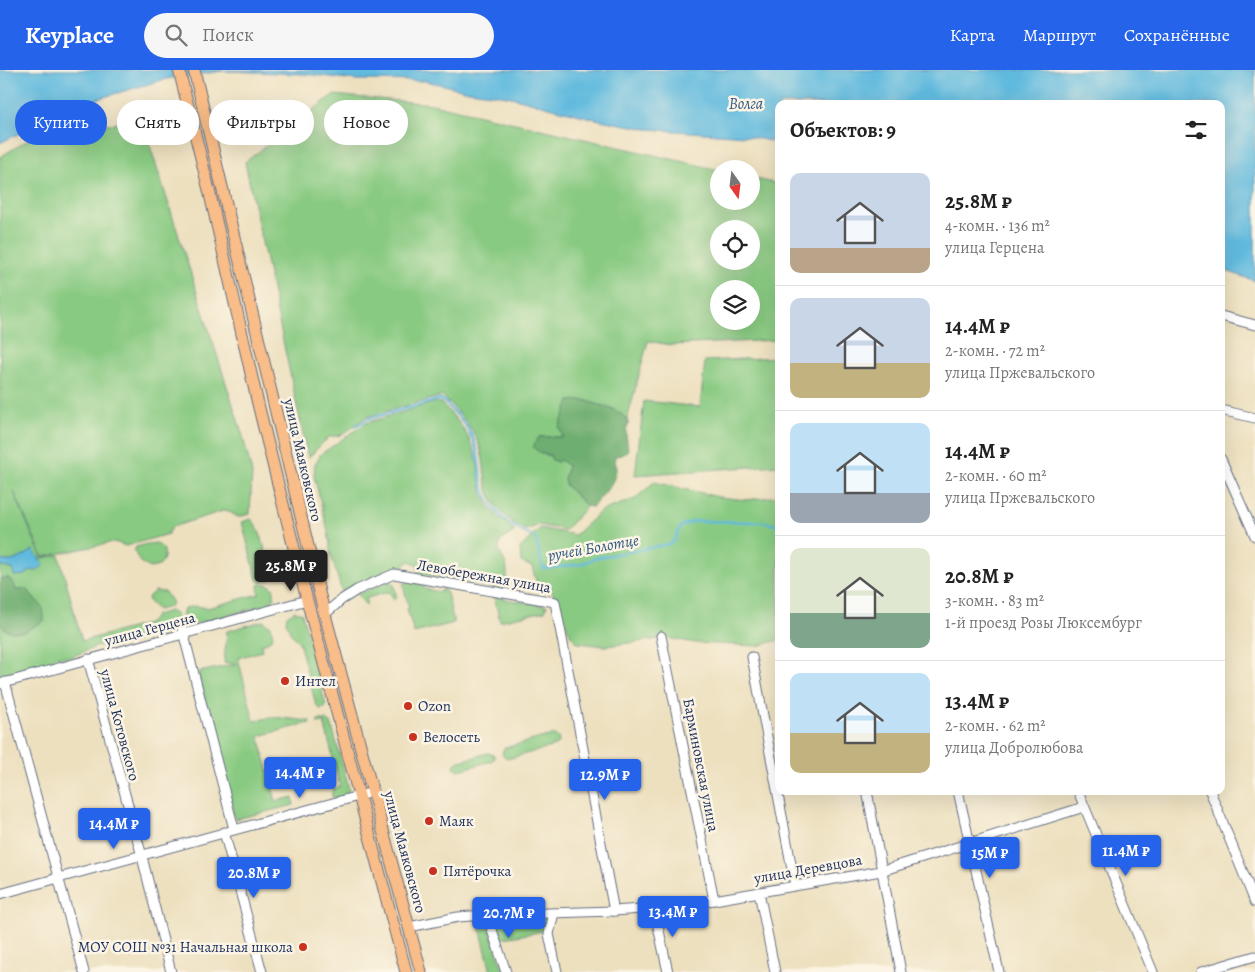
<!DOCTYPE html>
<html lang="ru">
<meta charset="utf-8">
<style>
:root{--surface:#fff;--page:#f6f6f6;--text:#222;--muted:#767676;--line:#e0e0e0;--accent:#2563eb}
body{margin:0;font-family:Alegreya,serif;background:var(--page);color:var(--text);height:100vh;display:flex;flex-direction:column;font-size:19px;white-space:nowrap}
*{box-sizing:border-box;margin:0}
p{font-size:16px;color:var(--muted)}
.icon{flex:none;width:28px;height:28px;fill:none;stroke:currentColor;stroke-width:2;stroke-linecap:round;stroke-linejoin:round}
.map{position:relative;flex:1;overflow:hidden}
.side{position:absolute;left:775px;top:30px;width:450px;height:695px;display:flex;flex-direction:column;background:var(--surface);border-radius:10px;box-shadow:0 5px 20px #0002}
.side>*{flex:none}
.guide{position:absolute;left:15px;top:30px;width:475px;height:45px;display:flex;gap:10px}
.needle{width:32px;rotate:166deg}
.buttons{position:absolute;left:710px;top:90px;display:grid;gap:10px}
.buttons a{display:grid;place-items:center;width:50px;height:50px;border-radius:50%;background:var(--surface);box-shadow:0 5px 20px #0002;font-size:25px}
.price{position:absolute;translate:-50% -42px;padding:0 11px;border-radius:5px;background:var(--accent);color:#fff;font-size:16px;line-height:32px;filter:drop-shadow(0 1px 2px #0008)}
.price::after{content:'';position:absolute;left:50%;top:30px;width:15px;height:11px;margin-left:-8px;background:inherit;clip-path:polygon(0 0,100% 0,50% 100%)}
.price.active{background:#222;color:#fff}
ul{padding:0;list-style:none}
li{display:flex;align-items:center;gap:15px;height:125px;padding:0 15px}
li+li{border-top:1px solid var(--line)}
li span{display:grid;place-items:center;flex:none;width:140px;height:100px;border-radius:10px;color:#555}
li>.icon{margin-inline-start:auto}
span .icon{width:60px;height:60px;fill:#fffc;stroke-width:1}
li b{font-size:21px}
h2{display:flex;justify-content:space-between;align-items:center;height:60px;padding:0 15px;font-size:21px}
.pill{padding:0 18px;border-radius:22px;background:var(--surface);box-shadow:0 5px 20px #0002;font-size:18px;line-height:45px}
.pill.active{background:var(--accent);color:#fff}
header{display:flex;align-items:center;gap:30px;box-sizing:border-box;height:70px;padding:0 25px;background:var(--accent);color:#fff}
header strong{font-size:24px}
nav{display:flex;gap:28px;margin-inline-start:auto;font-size:18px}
.search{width:350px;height:45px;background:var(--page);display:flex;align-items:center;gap:12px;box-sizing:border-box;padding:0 18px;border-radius:28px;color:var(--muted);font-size:19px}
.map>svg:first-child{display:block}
</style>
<header>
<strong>Keyplace</strong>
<div class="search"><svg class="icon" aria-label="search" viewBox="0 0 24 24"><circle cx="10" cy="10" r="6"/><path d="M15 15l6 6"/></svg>Поиск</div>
<nav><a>Карта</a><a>Маршрут</a><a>Сохранённые</a></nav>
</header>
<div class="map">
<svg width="1255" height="902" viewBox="0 0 1255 902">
<rect width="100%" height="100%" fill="#fcf5e5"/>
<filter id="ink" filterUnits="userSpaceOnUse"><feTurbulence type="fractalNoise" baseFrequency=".02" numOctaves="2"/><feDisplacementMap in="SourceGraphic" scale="10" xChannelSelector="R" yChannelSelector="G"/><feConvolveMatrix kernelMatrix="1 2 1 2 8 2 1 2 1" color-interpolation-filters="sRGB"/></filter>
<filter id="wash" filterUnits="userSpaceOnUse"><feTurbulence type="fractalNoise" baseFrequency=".0096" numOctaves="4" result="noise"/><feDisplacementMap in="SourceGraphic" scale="20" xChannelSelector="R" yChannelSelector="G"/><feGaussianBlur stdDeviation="1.12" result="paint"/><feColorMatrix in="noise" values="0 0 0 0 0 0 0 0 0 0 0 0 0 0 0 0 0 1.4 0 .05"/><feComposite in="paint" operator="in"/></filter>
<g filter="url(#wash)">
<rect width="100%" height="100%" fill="#ede0bf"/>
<g fill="#89ca82" stroke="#527c70" fill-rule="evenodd">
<path d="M 333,25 L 432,34 L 719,100 L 719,131 L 751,131 L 751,108 L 779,114 L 779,270 L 671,275 L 648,271 L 627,350 L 610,337 L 598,335 L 585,330 L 563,367 L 539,367 L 540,383 L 561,390 L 568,396 L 564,408 L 566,416 L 587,436 L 565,460 L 539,455 L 526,460 C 508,453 489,432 486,412 C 484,402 484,391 481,381 C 475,358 458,342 442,326 L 366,347 L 342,365 L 329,367 L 308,388 L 245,92 ZM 719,159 L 751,159 L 751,191 L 719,191 ZM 719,219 L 751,219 L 751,251 L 719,251 Z"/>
<path d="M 142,51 L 242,363 L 252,403 L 250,444 L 238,447 L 226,440 L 172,457 L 168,464 L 126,476 L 114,472 L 43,487 L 14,422 L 42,488 L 59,485 L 82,571 L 150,553 L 156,545 L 170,541 L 176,545 L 179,557 L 161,566 L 145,567 L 133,572 L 111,573 L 98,576 L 71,587 L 56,587 L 41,597 L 0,609 L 0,552 C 9,565 12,559 24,562 L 43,540 C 39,532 33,530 29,521 L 24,519 L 16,521 L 9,508 L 0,509 L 0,496 L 13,499 L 15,505 L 25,505 L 31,500 L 33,480 C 23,487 13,494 0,490 L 0,87 L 46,59 Z"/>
<path d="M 779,287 L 779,395 L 635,405 L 644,331 L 700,337 L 705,291 Z"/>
<path d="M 436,332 L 441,333 C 460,353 472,366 478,396 C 481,410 479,419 487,433 C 493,444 506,452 515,461 L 500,471 L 499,481 C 509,497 508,502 505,520 L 419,504 L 417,495 L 410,491 L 399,499 L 383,503 L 342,522 L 331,485 L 328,461 L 314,406 L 315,394 L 321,384 L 366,353 Z"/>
<path d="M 654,412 L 719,427 L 746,430 L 779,426 L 779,570 L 758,576 L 696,573 L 667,568 L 606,576 L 578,573 L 571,566 L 549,514 L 536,511 L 532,497 L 521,492 L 520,478 L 540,458 L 575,465 L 601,441 L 635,429 Z"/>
<path d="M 251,449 C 261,456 270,497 271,509 L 261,512 L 257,510 L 242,452 Z"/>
<path d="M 157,473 L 164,480 L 164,488 L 159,496 L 150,498 L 140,492 L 134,481 L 136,477 L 147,474 Z"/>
<path d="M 389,511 L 394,515 L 397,528 L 394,529 L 389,522 L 367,528 L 366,535 L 359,527 L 358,524 Z"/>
<path d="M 407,512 L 423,515 L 425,519 L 441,522 L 443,518 L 447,523 L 454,553 L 414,563 L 407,539 L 409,538 L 403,515 L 404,513 Z"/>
<path d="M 265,514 L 271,516 L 274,520 L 274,528 L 270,534 L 189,556 L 184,552 L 182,544 L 185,538 L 196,536 L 207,538 L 259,524 L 258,515 Z"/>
<path d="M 155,521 L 165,522 L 172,533 L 169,537 L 158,540 L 149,532 L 148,527 Z"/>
<path d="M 494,527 L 547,536 L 545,541 L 500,551 Z"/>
<path d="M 295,541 L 302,543 L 326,636 L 325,638 L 320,639 L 316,635 L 299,572 L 291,564 L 286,551 L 287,546 Z"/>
<path d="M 263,551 L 271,556 L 273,567 L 269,571 L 261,575 L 262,581 L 238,588 L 254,651 L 272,647 L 310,651 L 310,653 L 259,666 L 276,731 L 293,727 L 294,735 L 236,749 L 234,746 L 199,606 L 199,602 L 237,594 L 224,593 L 227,561 Z"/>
<path d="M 318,650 L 326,650 L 331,653 L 349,719 L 346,726 L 338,728 L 332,727 L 332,722 L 333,719 L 340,716 L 324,652 L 317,653 Z"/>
<path d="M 552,665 C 557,665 559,668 559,672 L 555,676 L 507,689 L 502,684 L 504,678 Z"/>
<path d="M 488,683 L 494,685 L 494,689 L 492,691 L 459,700 L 455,698 L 454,695 L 457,692 Z"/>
<path d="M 546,846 L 549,851 L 545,861 L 498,869 L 491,848 Z"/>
<path d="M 486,848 L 504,902 L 491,902 L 478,850 Z"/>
</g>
<g fill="#6eae70" stroke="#446e67">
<path d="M 585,330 C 598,336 619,337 627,350 C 630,354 627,357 626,361 C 626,367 628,375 628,381 L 621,385 L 615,386 C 614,391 616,393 616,398 C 616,413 601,427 592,437 L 587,436 L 566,416 L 564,408 L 568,396 L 561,390 L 557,392 L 552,390 L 550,385 L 540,383 L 533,377 L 539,367 L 563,367 L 559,357 L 570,331 Z"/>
<path d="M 9,508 L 14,514 L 16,520 L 24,519 L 29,521 C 34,532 35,527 40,534 C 44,538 44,545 44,551 L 24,562 L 11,562 L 5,559 L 0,552 L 0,509 Z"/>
</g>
<g fill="#60bade" stroke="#3e749e">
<path d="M 0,0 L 1255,0 L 1255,211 L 1221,199 L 1221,34 L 779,34 L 779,73 L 746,66 L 647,59 L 595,49 L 507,26 L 469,21 L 426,11 L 356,10 L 304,4 L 223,1 L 166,9 L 76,35 L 0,73 Z"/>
<path d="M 33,480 L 44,495 L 36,501 L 31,500 L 25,505 L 14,506 L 13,499 L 0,496 L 0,490 C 13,494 23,487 33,480 Z"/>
</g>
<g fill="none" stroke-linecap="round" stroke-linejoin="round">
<path stroke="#60bade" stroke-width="2.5" d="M 356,356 L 368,349 L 441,329 C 451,339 463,349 469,361 C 480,380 478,395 482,414 C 488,439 512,459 535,467 L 543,499 L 581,494 L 596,488 L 669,474 L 674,471 L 679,459 L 683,455 L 695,451 L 764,452 L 779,456"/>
</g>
</g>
<g filter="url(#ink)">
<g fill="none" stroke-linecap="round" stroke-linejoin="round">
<defs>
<g id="minor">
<path d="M 1221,246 L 1255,255"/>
<path d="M 1221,340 L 1255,348"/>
<path d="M 1221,389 L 1255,466"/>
<path d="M 325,544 L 341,530 L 357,520 L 394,504 L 555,532 L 614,841"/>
<path d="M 181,554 L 234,759"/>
<path d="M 661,566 L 714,830"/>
<path d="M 752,587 L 795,815"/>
<path d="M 88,589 L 140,779 L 171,902"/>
<path d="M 5,612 L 84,902"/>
<path d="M 0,614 L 307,530"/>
<path d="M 867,721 L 901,902"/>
<path d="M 958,721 L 999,902"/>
<path d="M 1078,721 L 1153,902"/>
<path d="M 1210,721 L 1255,832"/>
<path d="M 224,762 L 262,902"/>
<path d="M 759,822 L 775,902"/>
<path d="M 0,824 L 373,722"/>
<path d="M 654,838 L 668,902"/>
<path d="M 554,843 L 549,864 L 557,902"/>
<path d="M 487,845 L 506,902"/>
<path d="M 409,857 L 458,847 L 483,845 L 614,841 L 654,838 L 714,830 L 881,801 L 1084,737"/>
<path d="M 1201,902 L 1255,886"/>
</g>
<g id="major">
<path d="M 179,0 L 209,120 L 258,334 L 307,530 L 406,902"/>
<path d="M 194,0 L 320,526 L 421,902"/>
</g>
</defs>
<use href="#minor" stroke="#646d80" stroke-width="11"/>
<use href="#major" stroke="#646d80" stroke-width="13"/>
<use href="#minor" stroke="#fff" stroke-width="9"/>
<use href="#major" stroke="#f8bd88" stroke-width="11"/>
</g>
</g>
<g fill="#c8321e" stroke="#fcf5e5" stroke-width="2">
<circle cx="285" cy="611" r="5"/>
<circle cx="408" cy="636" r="5"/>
<circle cx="413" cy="667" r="5"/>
<circle cx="429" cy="751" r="5"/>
<circle cx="433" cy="801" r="5"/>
<circle cx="303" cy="877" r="5"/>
</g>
<g text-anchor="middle" stroke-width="5" stroke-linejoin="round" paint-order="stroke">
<g font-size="15" fill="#1b2f5e" stroke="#fcf5e5">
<text transform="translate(303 390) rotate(77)" y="5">улица Маяковского</text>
<text transform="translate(484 506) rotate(10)" y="5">Левобережная улица</text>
<text transform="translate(150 559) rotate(-15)" y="5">улица Герцена</text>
<text transform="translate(120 655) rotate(75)" y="5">улица Котовского</text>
<text transform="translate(701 695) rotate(79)" y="5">Барминовская улица</text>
<text transform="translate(405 782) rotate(75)" y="5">улица Маяковского</text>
<text transform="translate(808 799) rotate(-10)" y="5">улица Деревцова</text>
</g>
<g font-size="15" fill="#1b2f5e" stroke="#fcf5e5" text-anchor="start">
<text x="295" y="616">Интел</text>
<text x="418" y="641">Ozon</text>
<text x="423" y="672">Велосеть</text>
<text x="439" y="756">Маяк</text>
<text x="443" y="806">Пятёрочка</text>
<text x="293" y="882" text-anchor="end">МОУ СОШ №31 Начальная школа</text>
</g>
<g font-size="16" font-style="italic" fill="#305984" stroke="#fcf5e5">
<text x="746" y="39">Волга</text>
<text transform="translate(593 477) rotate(-10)" y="6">ручей Болотце</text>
</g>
</g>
</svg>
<div class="buttons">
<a><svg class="needle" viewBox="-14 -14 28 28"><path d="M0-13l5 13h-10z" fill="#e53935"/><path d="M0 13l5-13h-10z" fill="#767676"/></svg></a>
<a><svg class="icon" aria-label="locate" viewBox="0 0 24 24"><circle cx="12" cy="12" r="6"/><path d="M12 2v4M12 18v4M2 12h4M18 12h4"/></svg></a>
<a><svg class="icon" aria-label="layers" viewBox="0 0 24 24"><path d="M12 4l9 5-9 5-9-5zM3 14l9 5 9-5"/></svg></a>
</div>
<b class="price active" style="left:291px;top:522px">25.8M ₽</b>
<b class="price" style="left:300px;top:729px">14.4M ₽</b>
<b class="price" style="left:605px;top:731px">12.9M ₽</b>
<b class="price" style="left:114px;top:780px">14.4M ₽</b>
<b class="price" style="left:1126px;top:807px">11.4M ₽</b>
<b class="price" style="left:990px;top:809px">15M ₽</b>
<b class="price" style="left:254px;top:829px">20.8M ₽</b>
<b class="price" style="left:673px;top:868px">13.4M ₽</b>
<b class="price" style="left:509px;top:869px">20.7M ₽</b>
<div class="guide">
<a class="pill active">Купить</a>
<a class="pill">Снять</a>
<a class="pill">Фильтры</a>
<a class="pill">Новое</a>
</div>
<section class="side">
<h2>Объектов: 9<svg class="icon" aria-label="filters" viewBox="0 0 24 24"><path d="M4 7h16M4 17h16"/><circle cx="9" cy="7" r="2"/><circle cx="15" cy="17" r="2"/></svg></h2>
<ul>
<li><span style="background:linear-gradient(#c9d6e8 75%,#b9a48a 0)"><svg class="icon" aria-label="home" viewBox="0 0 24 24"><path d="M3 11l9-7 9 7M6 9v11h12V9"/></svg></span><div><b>25.8M ₽</b><p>4-комн. · 136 m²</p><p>улица Герцена</p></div></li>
<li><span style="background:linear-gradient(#c9d6e8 65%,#c2b280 0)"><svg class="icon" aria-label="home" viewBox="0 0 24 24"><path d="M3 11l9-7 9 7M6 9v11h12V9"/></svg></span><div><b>14.4M ₽</b><p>2-комн. · 72 m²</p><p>улица Пржевальского</p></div></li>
<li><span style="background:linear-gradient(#bfe0f5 70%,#9aa5b1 0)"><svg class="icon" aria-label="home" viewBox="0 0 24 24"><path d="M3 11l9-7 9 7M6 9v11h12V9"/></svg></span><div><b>14.4M ₽</b><p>2-комн. · 60 m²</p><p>улица Пржевальского</p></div></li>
<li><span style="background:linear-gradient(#dfe7d0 65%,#7fa58c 0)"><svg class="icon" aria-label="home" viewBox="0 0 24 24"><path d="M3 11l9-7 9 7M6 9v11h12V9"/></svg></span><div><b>20.8M ₽</b><p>3-комн. · 83 m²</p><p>1-й проезд Розы Люксембург</p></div></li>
<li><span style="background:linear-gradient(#bfe0f5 60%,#c2b280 0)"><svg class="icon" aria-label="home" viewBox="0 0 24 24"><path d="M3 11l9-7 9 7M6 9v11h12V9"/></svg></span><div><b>13.4M ₽</b><p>2-комн. · 62 m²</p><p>улица Добролюбова</p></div></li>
</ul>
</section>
</div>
